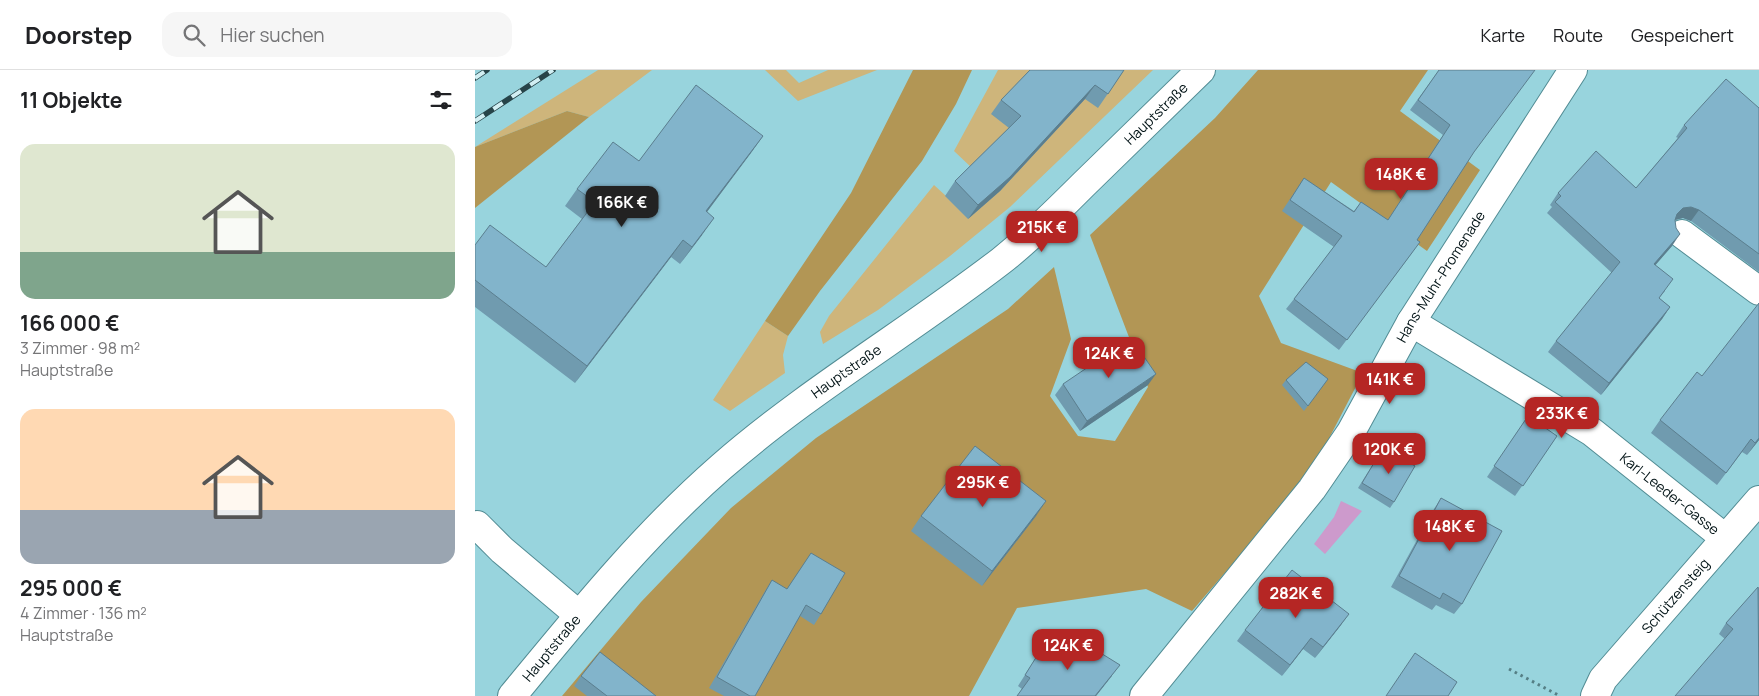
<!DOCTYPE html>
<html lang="de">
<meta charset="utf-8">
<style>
:root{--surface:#fff;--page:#f6f6f6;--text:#202124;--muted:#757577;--line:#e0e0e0;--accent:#b52624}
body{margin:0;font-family:Manrope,sans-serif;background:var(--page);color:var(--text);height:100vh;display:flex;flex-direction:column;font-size:19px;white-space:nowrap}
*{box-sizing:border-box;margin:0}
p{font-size:16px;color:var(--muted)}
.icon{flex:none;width:28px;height:28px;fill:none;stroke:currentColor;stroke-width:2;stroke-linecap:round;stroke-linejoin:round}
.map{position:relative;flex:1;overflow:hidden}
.details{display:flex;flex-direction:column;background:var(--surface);width:475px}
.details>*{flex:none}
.price{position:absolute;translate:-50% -42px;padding:0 11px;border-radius:10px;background:var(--accent);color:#fff;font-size:16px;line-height:32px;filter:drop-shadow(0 1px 2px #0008)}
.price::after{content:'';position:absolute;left:50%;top:30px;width:15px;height:11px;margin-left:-8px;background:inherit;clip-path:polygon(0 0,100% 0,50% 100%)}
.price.current{background:#222;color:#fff}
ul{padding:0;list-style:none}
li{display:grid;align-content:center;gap:10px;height:265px;padding:0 20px}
li span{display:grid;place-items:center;height:155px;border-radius:15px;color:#555}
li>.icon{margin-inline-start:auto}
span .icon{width:90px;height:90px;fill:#fffc;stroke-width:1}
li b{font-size:21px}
h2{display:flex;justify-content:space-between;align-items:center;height:60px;padding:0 20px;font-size:21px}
header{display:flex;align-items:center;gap:30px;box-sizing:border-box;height:70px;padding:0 25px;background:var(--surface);border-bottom:1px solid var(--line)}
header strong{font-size:24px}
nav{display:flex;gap:28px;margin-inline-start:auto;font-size:18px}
.search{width:350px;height:45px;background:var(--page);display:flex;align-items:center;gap:12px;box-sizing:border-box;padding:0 18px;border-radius:15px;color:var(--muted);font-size:19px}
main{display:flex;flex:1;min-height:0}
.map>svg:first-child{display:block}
</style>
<header>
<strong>Doorstep</strong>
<div class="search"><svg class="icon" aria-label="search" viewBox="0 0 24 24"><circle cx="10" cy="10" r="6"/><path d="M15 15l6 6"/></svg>Hier suchen</div>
<nav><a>Karte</a><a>Route</a><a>Gespeichert</a></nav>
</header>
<main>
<section class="details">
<h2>11 Objekte<svg class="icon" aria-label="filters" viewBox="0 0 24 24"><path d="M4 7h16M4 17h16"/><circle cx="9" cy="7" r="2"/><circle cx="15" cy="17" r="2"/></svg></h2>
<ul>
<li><span style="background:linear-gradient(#dfe7d0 70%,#7fa58c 0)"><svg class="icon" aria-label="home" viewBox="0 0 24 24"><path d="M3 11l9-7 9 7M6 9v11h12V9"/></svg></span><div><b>166 000 €</b><p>3 Zimmer · 98 m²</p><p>Hauptstraße</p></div></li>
<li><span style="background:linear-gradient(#ffd9b3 65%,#9aa5b1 0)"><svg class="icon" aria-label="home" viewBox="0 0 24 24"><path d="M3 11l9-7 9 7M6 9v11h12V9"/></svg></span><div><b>295 000 €</b><p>4 Zimmer · 136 m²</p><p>Hauptstraße</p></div></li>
</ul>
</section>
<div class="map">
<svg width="1284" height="626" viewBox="0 0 1284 626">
<rect width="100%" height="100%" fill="#98d4dd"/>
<g fill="#ceb57b">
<path d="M 123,0 L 177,0 L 114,47 L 92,41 L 0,77 Z"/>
<path d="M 290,0 L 311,0 L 324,13 L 353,0 L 402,0 L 323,31 Z"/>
<path d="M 523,0 L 678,0 L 535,137 L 475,186 L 403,240 L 348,274 L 345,262 L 354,246 L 459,115 L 471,126 L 497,98 L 479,81 Z"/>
<path d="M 290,251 L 313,266 L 308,285 L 310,303 L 255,341 L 238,330 Z"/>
</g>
<g fill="#b29655">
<path d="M 438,0 L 497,0 L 481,34 L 447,91 L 345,221 L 313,266 L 290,251 L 376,123 Z"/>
<path d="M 783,0 L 953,0 L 925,41 L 1005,100 L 952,181 L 856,112 L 784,226 L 806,273 L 888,303 L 836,403 L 717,541 L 671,519 L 542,538 L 494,626 L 87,626 L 166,532 L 256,438 L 341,368 L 533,239 L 579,197 L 596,269 L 575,326 L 603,366 L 640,371 L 673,317 L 615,165 L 740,48 Z"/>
<path d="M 92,41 L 114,47 L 0,138 L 0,77 Z"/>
</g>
<path fill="#cd9acc" d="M 866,431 L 887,441 L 850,484 L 839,474 L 859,447 Z"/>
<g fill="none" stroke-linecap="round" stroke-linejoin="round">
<defs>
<g id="minor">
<path d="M 1207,164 L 1284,221"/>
<path id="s1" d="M 936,252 L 1117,362 L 1250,468"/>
<path d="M 2,455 L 27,480 L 104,545"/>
<path id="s2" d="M 669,626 L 837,419 L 876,362 L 936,252 L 1098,0"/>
<path id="s3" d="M 1120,626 L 1128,609 L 1284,430"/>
</g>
<g id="major">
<path id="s4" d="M 37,626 C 103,546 168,465 246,397 C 333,321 434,262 526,191 C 555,168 582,141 608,115 C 648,76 687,38 726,0"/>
</g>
</defs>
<use href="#minor" stroke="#528c94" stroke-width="30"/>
<use href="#major" stroke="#528c94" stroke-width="30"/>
<path stroke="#557f85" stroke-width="3" stroke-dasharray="2.5 4" stroke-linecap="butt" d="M 1034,599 L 1085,626"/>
<use href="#minor" stroke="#fff" stroke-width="28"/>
<use href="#major" stroke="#fff" stroke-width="28"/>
<defs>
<g id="rail">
<path d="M 0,8 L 12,0"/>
<path d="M 0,51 L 78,0"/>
</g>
</defs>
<use href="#rail" stroke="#274449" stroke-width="5.5"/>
<use href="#rail" stroke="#d2eff3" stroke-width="4" stroke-dasharray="11" stroke-linecap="butt"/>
</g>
<g fill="#709baf">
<path d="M 649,0 L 623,38 L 610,29 L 525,121 L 493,149 L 470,126 L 480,111 L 534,58 L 516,44 L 526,30 Z"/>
<path d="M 964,0 L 996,87 L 942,170 L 937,183 L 864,280 L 811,239 L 819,229 L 859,177 L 807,141 L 829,108 L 879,141 L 886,132 L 913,150 L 968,65 L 935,40 Z"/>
<path d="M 1284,38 L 1284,202 L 1216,151 L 1208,148 L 1200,150 L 1197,176 L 1180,195 L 1190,221 L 1184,228 L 1195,237 L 1187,249 L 1126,325 L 1073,282 L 1081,271 L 1137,203 L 1072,143 L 1077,137 L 1075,135 L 1083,123 L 1161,118 L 1203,68 L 1201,67 L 1209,55 Z"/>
<path d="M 288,66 L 232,142 L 227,165 L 205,194 L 196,187 L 100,313 L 0,237 L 0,175 L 71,197 L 107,149 L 90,136 L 102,119 Z"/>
<path d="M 853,309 L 829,341 L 807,315 L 811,310 Z"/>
<path d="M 588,314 L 673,315 L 605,361 L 580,325 Z"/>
<path d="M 1053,346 L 1082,366 L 1040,426 L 1012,407 Z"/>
<path d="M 1185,350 L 1284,370 L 1272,385 L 1267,382 L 1242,415 L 1176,363 Z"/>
<path d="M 908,378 L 919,432 L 915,438 L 883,418 Z"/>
<path d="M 966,428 L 987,534 L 979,544 L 961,535 L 957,540 L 916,517 L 959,439 Z"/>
<path d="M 446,446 L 561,446 L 507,516 L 436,461 Z"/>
<path d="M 297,510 L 346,544 L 339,555 L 325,546 L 280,626 L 249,626 L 234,618 L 290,521 Z"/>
<path d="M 1284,517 L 1284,626 L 1250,569 L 1244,564 L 1251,553 Z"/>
<path d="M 866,555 L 840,588 L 828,579 L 807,606 L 762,571 L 770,560 Z"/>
<path d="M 572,570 L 585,578 L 637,606 L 621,626 L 542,626 L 547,619 L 543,616 Z"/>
<path d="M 106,606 L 181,626 L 112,626 L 99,616 Z"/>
</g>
<g fill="#5b7e8e">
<path d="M 620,15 L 610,29 L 525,121 L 493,149 L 503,135 Z"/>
<path d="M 288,66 L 276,83 L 219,159 L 231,141 Z"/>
<path d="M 1216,137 L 1224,140 L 1216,151 L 1208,148 L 1200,150 L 1194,155 L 1202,144 L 1208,138 Z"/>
<path d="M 239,148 L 227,165 L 205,194 L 217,177 Z"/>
<path d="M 1205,164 L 1197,176 L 1171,206 L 1179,194 Z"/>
<path d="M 208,170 L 196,187 L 100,313 L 112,296 Z"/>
<path d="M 1195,237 L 1187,249 L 1126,325 L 1134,313 Z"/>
<path d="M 681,304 L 673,315 L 605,361 L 612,351 Z"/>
<path d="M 1284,368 L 1284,370 L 1272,385 Z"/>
<path d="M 571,431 L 561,446 L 507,516 L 517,501 Z"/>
<path d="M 874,544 L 866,555 L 840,588 L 848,577 Z"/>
<path d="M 836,568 L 828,579 L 807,606 L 815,595 Z"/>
<path d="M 645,595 L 621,626 L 620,626 Z"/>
</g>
<g fill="#82b4cb" stroke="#5b7e8e">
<path d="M 555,0 L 649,0 L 633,24 L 620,15 L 535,107 L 503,135 L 480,111 L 546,46 L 526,30 Z"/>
<path d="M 964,0 L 1060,0 L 999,82 L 942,170 L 945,172 L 872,270 L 819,229 L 867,166 L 815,130 L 829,108 L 879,142 L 886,132 L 913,150 L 975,55 L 943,30 Z"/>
<path d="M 1251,9 L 1284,38 L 1284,184 L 1224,140 L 1216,137 L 1208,138 L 1202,144 L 1200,150 L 1201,158 L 1205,164 L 1179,194 L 1198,209 L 1184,228 L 1195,237 L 1134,313 L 1081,271 L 1145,192 L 1080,132 L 1086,126 L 1083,123 L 1121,81 L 1161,118 L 1212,58 L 1209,55 Z"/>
<path d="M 221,15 L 288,66 L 231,141 L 239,148 L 217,177 L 208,170 L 112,296 L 0,210 L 0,175 L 15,155 L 71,197 L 120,132 L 102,119 L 138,72 L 164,91 Z"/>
<path d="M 1284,233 L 1284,368 L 1280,373 L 1276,369 L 1251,403 L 1185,350 L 1222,302 L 1227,306 Z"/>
<path d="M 656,268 L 681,304 L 612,351 L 588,314 Z"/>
<path d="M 831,292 L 853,309 L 833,336 L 811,310 Z"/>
<path d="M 1053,346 L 1082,366 L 1048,416 L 1019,396 Z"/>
<path d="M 500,376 L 571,431 L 517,501 L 446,446 Z"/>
<path d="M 908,378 L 940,396 L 919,432 L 887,413 Z"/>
<path d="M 966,428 L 1027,461 L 987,534 L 968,523 L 965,529 L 924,506 Z"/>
<path d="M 336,483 L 370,503 L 346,544 L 331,535 L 280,626 L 275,626 L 242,607 L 297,510 L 312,519 Z"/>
<path d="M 817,500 L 874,544 L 848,577 L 836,568 L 815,595 L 770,560 Z"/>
<path d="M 1283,517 L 1284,626 L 1200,626 L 1258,559 L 1251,553 Z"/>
<path d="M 595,564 L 645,595 L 620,626 L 542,626 L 555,608 L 550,605 L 572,570 L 585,578 Z"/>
<path d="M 125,582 L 181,626 L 132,626 L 106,606 Z"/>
<path d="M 940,583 L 982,612 L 973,626 L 911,626 Z"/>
</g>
<g text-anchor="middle" stroke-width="4" stroke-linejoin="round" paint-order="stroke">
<g font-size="14" fill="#001215" stroke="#d2eff3">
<text dy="5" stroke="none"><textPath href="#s4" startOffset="872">Hauptstraße</textPath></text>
<text dy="5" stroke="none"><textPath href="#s2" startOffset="515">Hans-Muhr-Promenade</textPath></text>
<text dy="5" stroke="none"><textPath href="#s4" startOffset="468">Hauptstraße</textPath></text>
<text dy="5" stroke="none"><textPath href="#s1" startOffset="311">Karl-Leeder-Gasse</textPath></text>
<text dy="5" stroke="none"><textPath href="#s3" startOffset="129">Schützensteig</textPath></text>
<text dy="5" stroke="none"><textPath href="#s4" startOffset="62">Hauptstraße</textPath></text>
</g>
</g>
</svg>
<b class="price" style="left:926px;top:130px">148K €</b>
<b class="price current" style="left:147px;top:158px">166K €</b>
<b class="price" style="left:567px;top:183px">215K €</b>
<b class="price" style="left:634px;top:309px">124K €</b>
<b class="price" style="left:915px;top:335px">141K €</b>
<b class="price" style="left:1087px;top:369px">233K €</b>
<b class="price" style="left:914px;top:405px">120K €</b>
<b class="price" style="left:508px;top:438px">295K €</b>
<b class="price" style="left:975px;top:482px">148K €</b>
<b class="price" style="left:821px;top:549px">282K €</b>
<b class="price" style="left:593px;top:601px">124K €</b>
</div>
</main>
